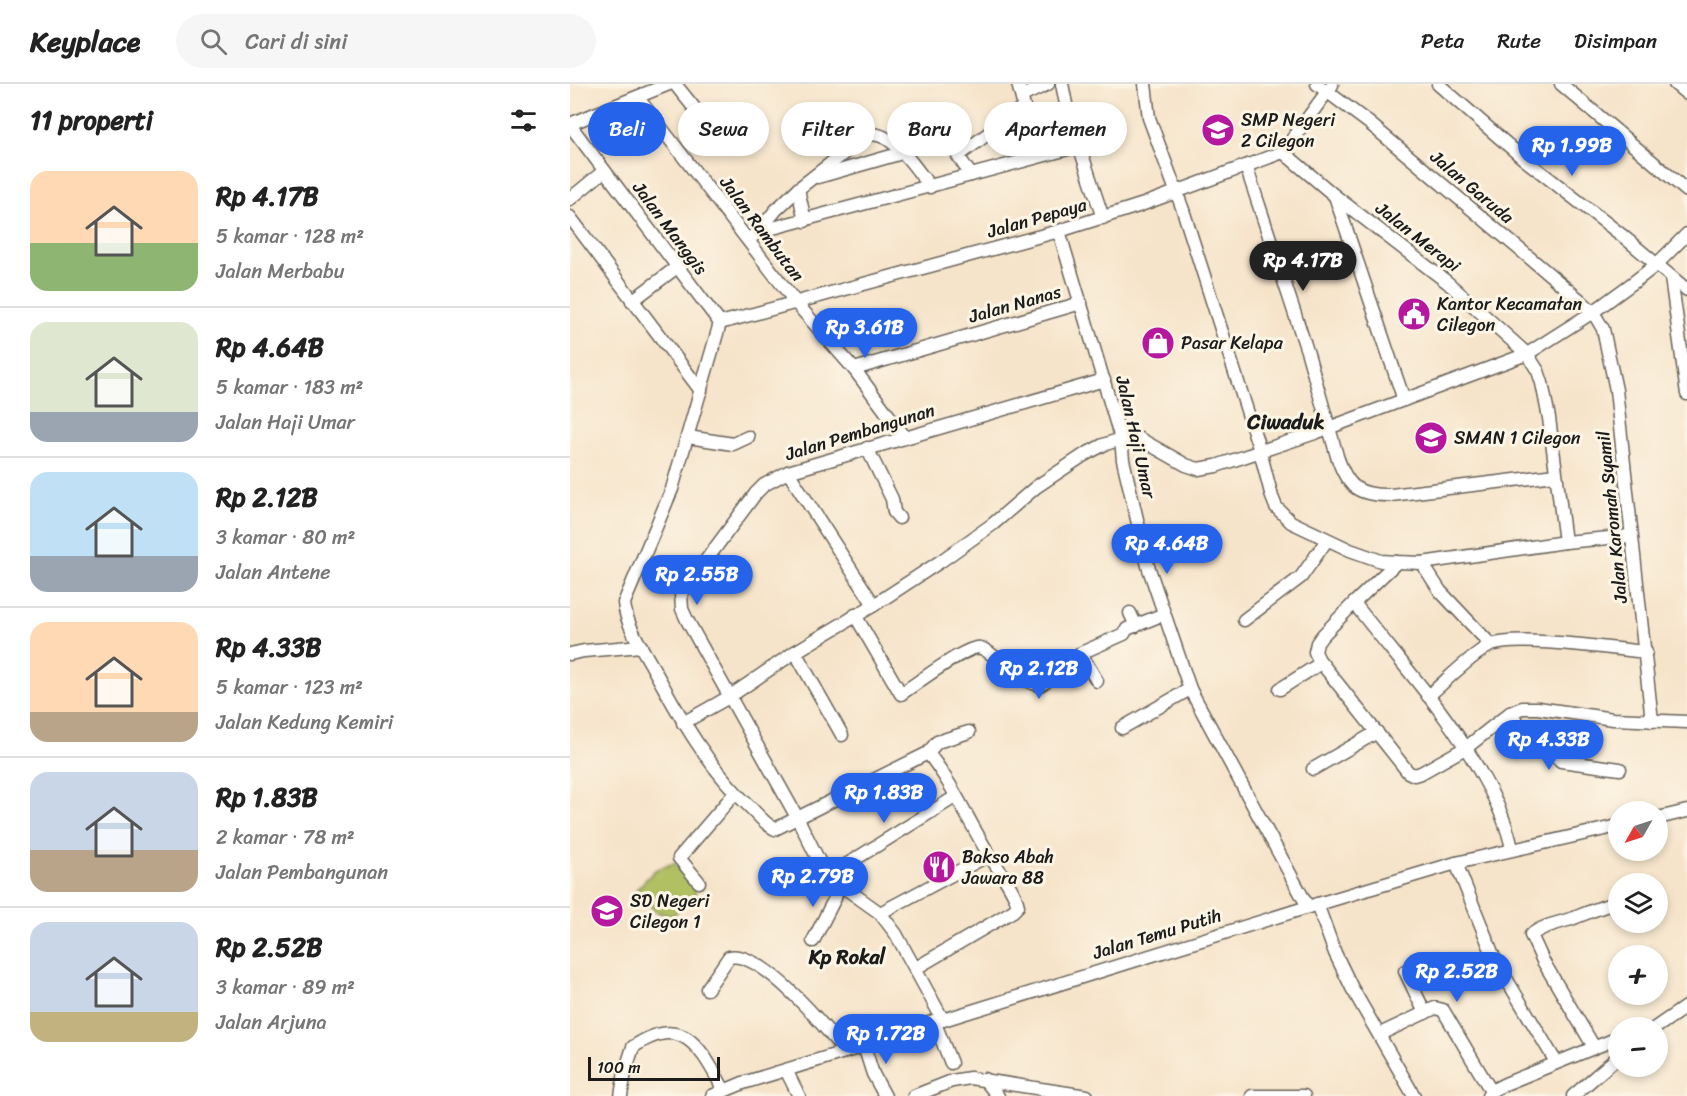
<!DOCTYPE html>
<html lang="id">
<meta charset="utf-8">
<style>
:root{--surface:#fff;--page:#f6f6f6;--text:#222;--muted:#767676;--line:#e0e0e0;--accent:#2563eb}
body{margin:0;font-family:Sriracha,sans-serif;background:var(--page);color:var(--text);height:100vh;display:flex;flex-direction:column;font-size:22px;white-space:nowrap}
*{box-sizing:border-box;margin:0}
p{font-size:20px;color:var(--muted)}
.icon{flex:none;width:33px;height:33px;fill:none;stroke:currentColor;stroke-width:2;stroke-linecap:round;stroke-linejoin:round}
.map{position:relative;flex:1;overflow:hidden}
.side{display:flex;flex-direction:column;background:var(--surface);width:570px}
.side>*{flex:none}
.top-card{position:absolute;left:18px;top:18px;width:570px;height:54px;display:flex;gap:12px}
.needle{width:39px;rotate:231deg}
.buttons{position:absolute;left:1038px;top:717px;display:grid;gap:12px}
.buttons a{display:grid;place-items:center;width:60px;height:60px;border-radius:50%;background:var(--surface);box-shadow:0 3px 9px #0003;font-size:30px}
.scale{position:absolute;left:18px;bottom:15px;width:132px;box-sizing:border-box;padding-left:6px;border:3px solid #1c1c1c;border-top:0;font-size:16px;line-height:21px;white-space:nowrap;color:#1c1c1c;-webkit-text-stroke:4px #fcf5e5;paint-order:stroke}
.price{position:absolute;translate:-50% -51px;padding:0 14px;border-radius:21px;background:var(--accent);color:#fff;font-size:20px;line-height:39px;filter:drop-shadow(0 2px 3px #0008)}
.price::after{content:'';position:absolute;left:50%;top:36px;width:18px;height:14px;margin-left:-9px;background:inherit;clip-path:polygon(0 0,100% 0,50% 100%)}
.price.active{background:#222;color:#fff}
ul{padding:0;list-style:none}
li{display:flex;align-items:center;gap:18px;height:150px;padding:0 30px}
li+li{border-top:2px solid var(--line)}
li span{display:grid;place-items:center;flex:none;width:168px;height:120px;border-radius:18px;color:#555}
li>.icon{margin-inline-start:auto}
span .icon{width:72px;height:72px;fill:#fffc;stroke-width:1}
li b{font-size:26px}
h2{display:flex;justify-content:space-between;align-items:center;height:72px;padding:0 30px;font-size:26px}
.pill{padding:0 21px;border-radius:27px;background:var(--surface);box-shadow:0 3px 9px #0003;font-size:21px;line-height:54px}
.pill.active{background:var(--accent);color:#fff}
header{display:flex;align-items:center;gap:36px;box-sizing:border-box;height:84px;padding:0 30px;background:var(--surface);border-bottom:2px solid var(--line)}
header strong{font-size:28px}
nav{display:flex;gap:33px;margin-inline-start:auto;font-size:21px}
.search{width:420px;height:54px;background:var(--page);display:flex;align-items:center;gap:15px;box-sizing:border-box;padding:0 21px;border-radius:33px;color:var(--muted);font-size:22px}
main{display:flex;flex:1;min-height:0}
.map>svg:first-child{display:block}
</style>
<header>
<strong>Keyplace</strong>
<div class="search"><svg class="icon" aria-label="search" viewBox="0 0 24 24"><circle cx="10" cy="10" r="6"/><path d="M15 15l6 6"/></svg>Cari di sini</div>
<nav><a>Peta</a><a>Rute</a><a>Disimpan</a></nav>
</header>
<main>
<section class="side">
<h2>11 properti<svg class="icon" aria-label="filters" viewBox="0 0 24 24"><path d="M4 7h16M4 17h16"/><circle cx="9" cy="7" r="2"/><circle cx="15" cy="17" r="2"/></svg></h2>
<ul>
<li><span style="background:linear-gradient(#ffd9b3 60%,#8fb573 0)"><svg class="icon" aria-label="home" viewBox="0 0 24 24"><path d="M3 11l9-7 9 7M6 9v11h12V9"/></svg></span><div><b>Rp 4.17B</b><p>5 kamar · 128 m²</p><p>Jalan Merbabu</p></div></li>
<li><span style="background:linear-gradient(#dfe7d0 75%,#9aa5b1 0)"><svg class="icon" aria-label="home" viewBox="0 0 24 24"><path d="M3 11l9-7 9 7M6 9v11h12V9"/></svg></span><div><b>Rp 4.64B</b><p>5 kamar · 183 m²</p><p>Jalan Haji Umar</p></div></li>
<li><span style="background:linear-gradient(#bfe0f5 70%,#9aa5b1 0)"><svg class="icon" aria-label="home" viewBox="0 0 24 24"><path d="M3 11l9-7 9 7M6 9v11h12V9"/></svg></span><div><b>Rp 2.12B</b><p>3 kamar · 80 m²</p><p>Jalan Antene</p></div></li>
<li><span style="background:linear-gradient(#ffd9b3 75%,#b9a48a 0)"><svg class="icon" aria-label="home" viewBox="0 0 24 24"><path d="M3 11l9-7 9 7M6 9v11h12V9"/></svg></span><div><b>Rp 4.33B</b><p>5 kamar · 123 m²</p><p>Jalan Kedung Kemiri</p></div></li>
<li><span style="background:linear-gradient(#c9d6e8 65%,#b9a48a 0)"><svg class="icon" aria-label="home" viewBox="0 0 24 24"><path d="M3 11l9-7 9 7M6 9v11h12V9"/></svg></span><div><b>Rp 1.83B</b><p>2 kamar · 78 m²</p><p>Jalan Pembangunan</p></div></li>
<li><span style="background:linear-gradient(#c9d6e8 75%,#c2b280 0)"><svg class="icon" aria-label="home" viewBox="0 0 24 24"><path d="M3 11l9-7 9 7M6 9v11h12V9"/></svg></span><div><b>Rp 2.52B</b><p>3 kamar · 89 m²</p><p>Jalan Arjuna</p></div></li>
</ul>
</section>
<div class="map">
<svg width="1117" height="1012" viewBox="0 0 1117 1012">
<rect width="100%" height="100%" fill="#fcf5e5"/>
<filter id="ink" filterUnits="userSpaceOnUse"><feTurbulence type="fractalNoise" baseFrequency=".0167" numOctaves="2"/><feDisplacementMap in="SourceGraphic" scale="12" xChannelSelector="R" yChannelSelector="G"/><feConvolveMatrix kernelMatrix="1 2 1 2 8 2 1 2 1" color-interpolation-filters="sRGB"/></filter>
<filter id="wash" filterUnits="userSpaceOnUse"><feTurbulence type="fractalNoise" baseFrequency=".008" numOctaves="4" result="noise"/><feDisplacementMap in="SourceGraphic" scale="24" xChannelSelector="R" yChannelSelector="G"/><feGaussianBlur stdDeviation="1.35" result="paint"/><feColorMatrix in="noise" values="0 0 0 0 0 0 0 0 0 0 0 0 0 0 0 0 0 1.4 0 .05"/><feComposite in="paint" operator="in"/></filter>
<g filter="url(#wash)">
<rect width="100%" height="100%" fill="#f6e4ca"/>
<path fill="#b1c063" stroke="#666e40" stroke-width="1.5" d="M 104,779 L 126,801 L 125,812 L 102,832 L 86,828 L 66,806 L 85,786 Z"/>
</g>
<g filter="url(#ink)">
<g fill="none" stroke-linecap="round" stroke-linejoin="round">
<defs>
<g id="minor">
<path d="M 105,0 L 134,36"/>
<path d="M 492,0 L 497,25 L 533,134"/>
<path d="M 575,0 L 579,34 L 613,126 L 690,367 L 702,413 L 706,423 L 721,438 L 780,466 L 811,477 L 827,478 L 852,479 L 995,458 L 1061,452"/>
<path d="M 747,0 L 799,39 L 1010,216 L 1023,228 L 1033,245 L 1046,306 L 1082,637"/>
<path d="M 868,0 L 954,75 L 1054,153 L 1117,206"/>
<path d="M 991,0 L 1117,107"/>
<path d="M 1105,0 L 1117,10"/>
<path d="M 452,12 L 478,0"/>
<path d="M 68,14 L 227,220 L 284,285 L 334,352"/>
<path d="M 0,40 L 99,0"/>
<path d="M 0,41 L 150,239"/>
<path d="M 713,68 L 765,112 L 877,198 L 957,270 L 968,287 L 972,299 L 979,334 L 995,458"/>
<path d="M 713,68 L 762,1"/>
<path d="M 676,82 L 738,270 L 767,372 C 777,403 788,412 821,411 L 985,391"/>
<path d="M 401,91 L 388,72 L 454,23 L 448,0"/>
<path d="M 248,93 L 332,69"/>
<path d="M 228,105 L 235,137"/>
<path d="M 765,112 L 834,316"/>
<path d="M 0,115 L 34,87"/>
<path d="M 0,133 L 131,307"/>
<path d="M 489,147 L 551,355 L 553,376 L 578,482 L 620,605 L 738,823"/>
<path d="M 188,148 L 206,126 L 228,105 L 297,51 C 321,44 347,86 360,103"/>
<path d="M 178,156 L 188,148 L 509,62"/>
<path d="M 1101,193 L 1117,310"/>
<path d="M 62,217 L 107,183"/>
<path d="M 150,239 L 102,405 L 54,519 C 56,541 72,564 82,582 C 110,633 138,684 181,724 C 188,731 196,741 205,745 L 358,669 L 367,658 L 399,648"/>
<path d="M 150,239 L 489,147 L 571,121 L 713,68"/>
<path d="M 284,285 L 511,219"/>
<path d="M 118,353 L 163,360 L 178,353"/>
<path d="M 297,364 L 322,415 L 324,428 L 329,434"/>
<path d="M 218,388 L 304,521"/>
<path d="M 827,478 L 784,519 L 752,552 L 747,559 L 745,568 L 749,576 L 838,688 L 844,691 L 851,689 L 897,663 L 940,629 L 952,624 L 968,624 L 1043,635 L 1117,638"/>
<path d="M 852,479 L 870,507 L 921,561"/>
<path d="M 784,519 C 828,576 878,629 913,693 C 926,716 937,739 942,765"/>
<path d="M 560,529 L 566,542"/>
<path d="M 285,531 L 331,610 C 344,601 400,559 411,564 C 419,567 427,575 434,581 C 444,589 456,599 470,601 L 514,575 L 511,569 L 554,550 L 557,545 L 594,530"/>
<path d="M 674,536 L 731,493 L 757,456"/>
<path d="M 225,568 L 272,651"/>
<path d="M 0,570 L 14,567 L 71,562"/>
<path d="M 514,575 L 527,597"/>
<path d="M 710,605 L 751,579"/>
<path d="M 858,612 C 874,599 902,570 919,562 C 945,550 1044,565 1076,568"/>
<path d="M 940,629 L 949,640 L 991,677 L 1050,685"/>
<path d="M 113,639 L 159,613 L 225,568 L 304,521 L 371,477 L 423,440 L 466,403 L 514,371 L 533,361 L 551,355 L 570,355 L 616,381 L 628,385 L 646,382 L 745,349 L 957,270 L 1023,228 L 1064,198 L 1086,181 L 1117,150"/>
<path d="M 552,644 L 620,605"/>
<path d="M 743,685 L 807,648"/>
<path d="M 1088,734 L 1117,727"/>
<path d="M 886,779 L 925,876 L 986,978"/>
<path d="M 258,792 L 385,713"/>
<path d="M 129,798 L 109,774 L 165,709"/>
<path d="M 747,820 L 765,869 L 782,904 L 844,1012"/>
<path d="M 310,829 L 419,771"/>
<path d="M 243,857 L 265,814 L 268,800"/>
<path d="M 346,884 L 443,827 L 448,822 C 445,806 427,784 418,769 C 398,736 382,699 358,669"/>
<path d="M 835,887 L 855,929"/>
<path d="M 137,905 L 159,873 C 192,866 256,944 275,968"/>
<path d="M 373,936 L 326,850 L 310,829 L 258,792 L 250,779 L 228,735 L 117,536 L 112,525 L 111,510 L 186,409 L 194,401 L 218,388 L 534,296"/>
<path d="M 364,937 L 381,979"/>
<path d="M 1085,944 L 1117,922"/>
<path d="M 810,950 L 865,924 L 873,926 L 921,1007"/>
<path d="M 294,962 L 303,990 L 315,1012"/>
<path d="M 1024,963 L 973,877 L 961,851 C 973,841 990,839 1004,834 C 1019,828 1033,822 1048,818"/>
<path d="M 216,986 L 229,1012"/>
<path d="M 414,995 L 428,1012"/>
<path d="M 51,1012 L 55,988 L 63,963 C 114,928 131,965 154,1006"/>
<path d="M 142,1012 L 173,999 L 294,962 L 364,937 L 373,936 L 738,823 L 886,779 L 1048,742"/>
<path d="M 344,1012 L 382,997 L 400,994 L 517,1012"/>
<path d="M 682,1012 L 734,1012"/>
<path d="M 918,1012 L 921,1007 L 935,1000 L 1048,954"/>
<path d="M 1003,1012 L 1048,973"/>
</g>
</defs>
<use href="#minor" stroke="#686259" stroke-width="15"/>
<use href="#minor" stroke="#fff" stroke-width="12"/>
</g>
</g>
<defs>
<symbol id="school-disc" viewBox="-11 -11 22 22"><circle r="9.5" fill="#b5179e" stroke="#fcf5e5"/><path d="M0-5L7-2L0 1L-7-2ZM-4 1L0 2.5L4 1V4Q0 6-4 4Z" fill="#fff"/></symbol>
<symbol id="civic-disc" viewBox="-11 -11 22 22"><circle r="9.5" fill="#b5179e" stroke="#fcf5e5"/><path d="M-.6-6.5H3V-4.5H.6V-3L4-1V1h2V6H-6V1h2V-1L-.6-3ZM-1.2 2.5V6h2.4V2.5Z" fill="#fff"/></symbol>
<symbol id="shop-disc" viewBox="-11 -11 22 22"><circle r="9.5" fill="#b5179e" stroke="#fcf5e5"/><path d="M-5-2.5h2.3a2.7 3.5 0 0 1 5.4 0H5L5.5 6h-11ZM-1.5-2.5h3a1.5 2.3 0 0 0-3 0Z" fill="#fff"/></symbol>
<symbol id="restaurant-disc" viewBox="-11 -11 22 22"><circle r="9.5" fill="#b5179e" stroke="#fcf5e5"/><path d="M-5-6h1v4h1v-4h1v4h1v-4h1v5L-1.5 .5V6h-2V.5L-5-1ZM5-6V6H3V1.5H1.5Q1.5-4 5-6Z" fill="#fff"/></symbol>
</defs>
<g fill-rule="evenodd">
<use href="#school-disc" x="629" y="27" width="38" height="38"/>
<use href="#civic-disc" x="825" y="211" width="38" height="38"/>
<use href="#shop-disc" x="569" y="240" width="38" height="38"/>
<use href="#school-disc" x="842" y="335" width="38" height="38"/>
<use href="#restaurant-disc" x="350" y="764" width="38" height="38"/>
<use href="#school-disc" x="18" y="808" width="38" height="38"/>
</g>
<g text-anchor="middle" stroke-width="6" stroke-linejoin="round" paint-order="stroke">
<g font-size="18" fill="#1c1c1c" stroke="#fcf5e5" text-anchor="start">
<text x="671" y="42">SMP Negeri<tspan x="671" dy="21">2 Cilegon</tspan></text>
<text x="867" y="226">Kantor Kecamatan<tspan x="867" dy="21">Cilegon</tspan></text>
<text x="611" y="265">Pasar Kelapa</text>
<text x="884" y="360">SMAN 1 Cilegon</text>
<text x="392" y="779">Bakso Abah<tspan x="392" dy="21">Jawara 88</tspan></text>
<text x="60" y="823">SD Negeri<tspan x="60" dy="21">Cilegon 1</tspan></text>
</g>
<g font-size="18" fill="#1c1c1c" stroke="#fcf5e5">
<text transform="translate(902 103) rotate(40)" y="6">Jalan Garuda</text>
<text transform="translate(467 134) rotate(-16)" y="6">Jalan Pepaya</text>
<text transform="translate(100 144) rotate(53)" y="6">Jalan Manggis</text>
<text transform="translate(192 145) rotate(53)" y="6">Jalan Rambutan</text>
<text transform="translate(848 153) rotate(38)" y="6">Jalan Merapi</text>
<text transform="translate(445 220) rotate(-16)" y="6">Jalan Nanas</text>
<text transform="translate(290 348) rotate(-17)" y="6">Jalan Pembangunan</text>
<text transform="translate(566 353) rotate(77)" y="6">Jalan Haji Umar</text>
<text transform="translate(1042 433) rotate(-96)" y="6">Jalan Karomah Syamil</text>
<text transform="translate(587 850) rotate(-17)" y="6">Jalan Temu Putih</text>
</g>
<g font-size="20" font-weight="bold" fill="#1c1c1c" stroke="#fcf5e5">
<text x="277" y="880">Kp Rokal</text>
</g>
<g font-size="21" font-weight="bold" fill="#1c1c1c" stroke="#fcf5e5">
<text x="716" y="345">Ciwaduk</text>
</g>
</g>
</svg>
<div class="buttons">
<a><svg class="needle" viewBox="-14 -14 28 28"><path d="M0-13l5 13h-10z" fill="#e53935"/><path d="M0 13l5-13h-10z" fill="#767676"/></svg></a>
<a><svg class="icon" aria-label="layers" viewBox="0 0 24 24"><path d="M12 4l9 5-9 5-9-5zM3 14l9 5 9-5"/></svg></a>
<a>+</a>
<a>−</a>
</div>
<div class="scale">100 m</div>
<b class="price" style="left:1002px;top:93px">Rp 1.99B</b>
<b class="price active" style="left:733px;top:208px">Rp 4.17B</b>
<b class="price" style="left:295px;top:275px">Rp 3.61B</b>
<b class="price" style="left:597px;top:491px">Rp 4.64B</b>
<b class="price" style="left:127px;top:522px">Rp 2.55B</b>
<b class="price" style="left:469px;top:616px">Rp 2.12B</b>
<b class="price" style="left:979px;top:687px">Rp 4.33B</b>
<b class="price" style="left:314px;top:740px">Rp 1.83B</b>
<b class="price" style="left:243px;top:824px">Rp 2.79B</b>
<b class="price" style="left:887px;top:919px">Rp 2.52B</b>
<b class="price" style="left:316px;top:981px">Rp 1.72B</b>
<div class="top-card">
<a class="pill active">Beli</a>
<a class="pill">Sewa</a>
<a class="pill">Filter</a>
<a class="pill">Baru</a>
<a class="pill">Apartemen</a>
</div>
</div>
</main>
